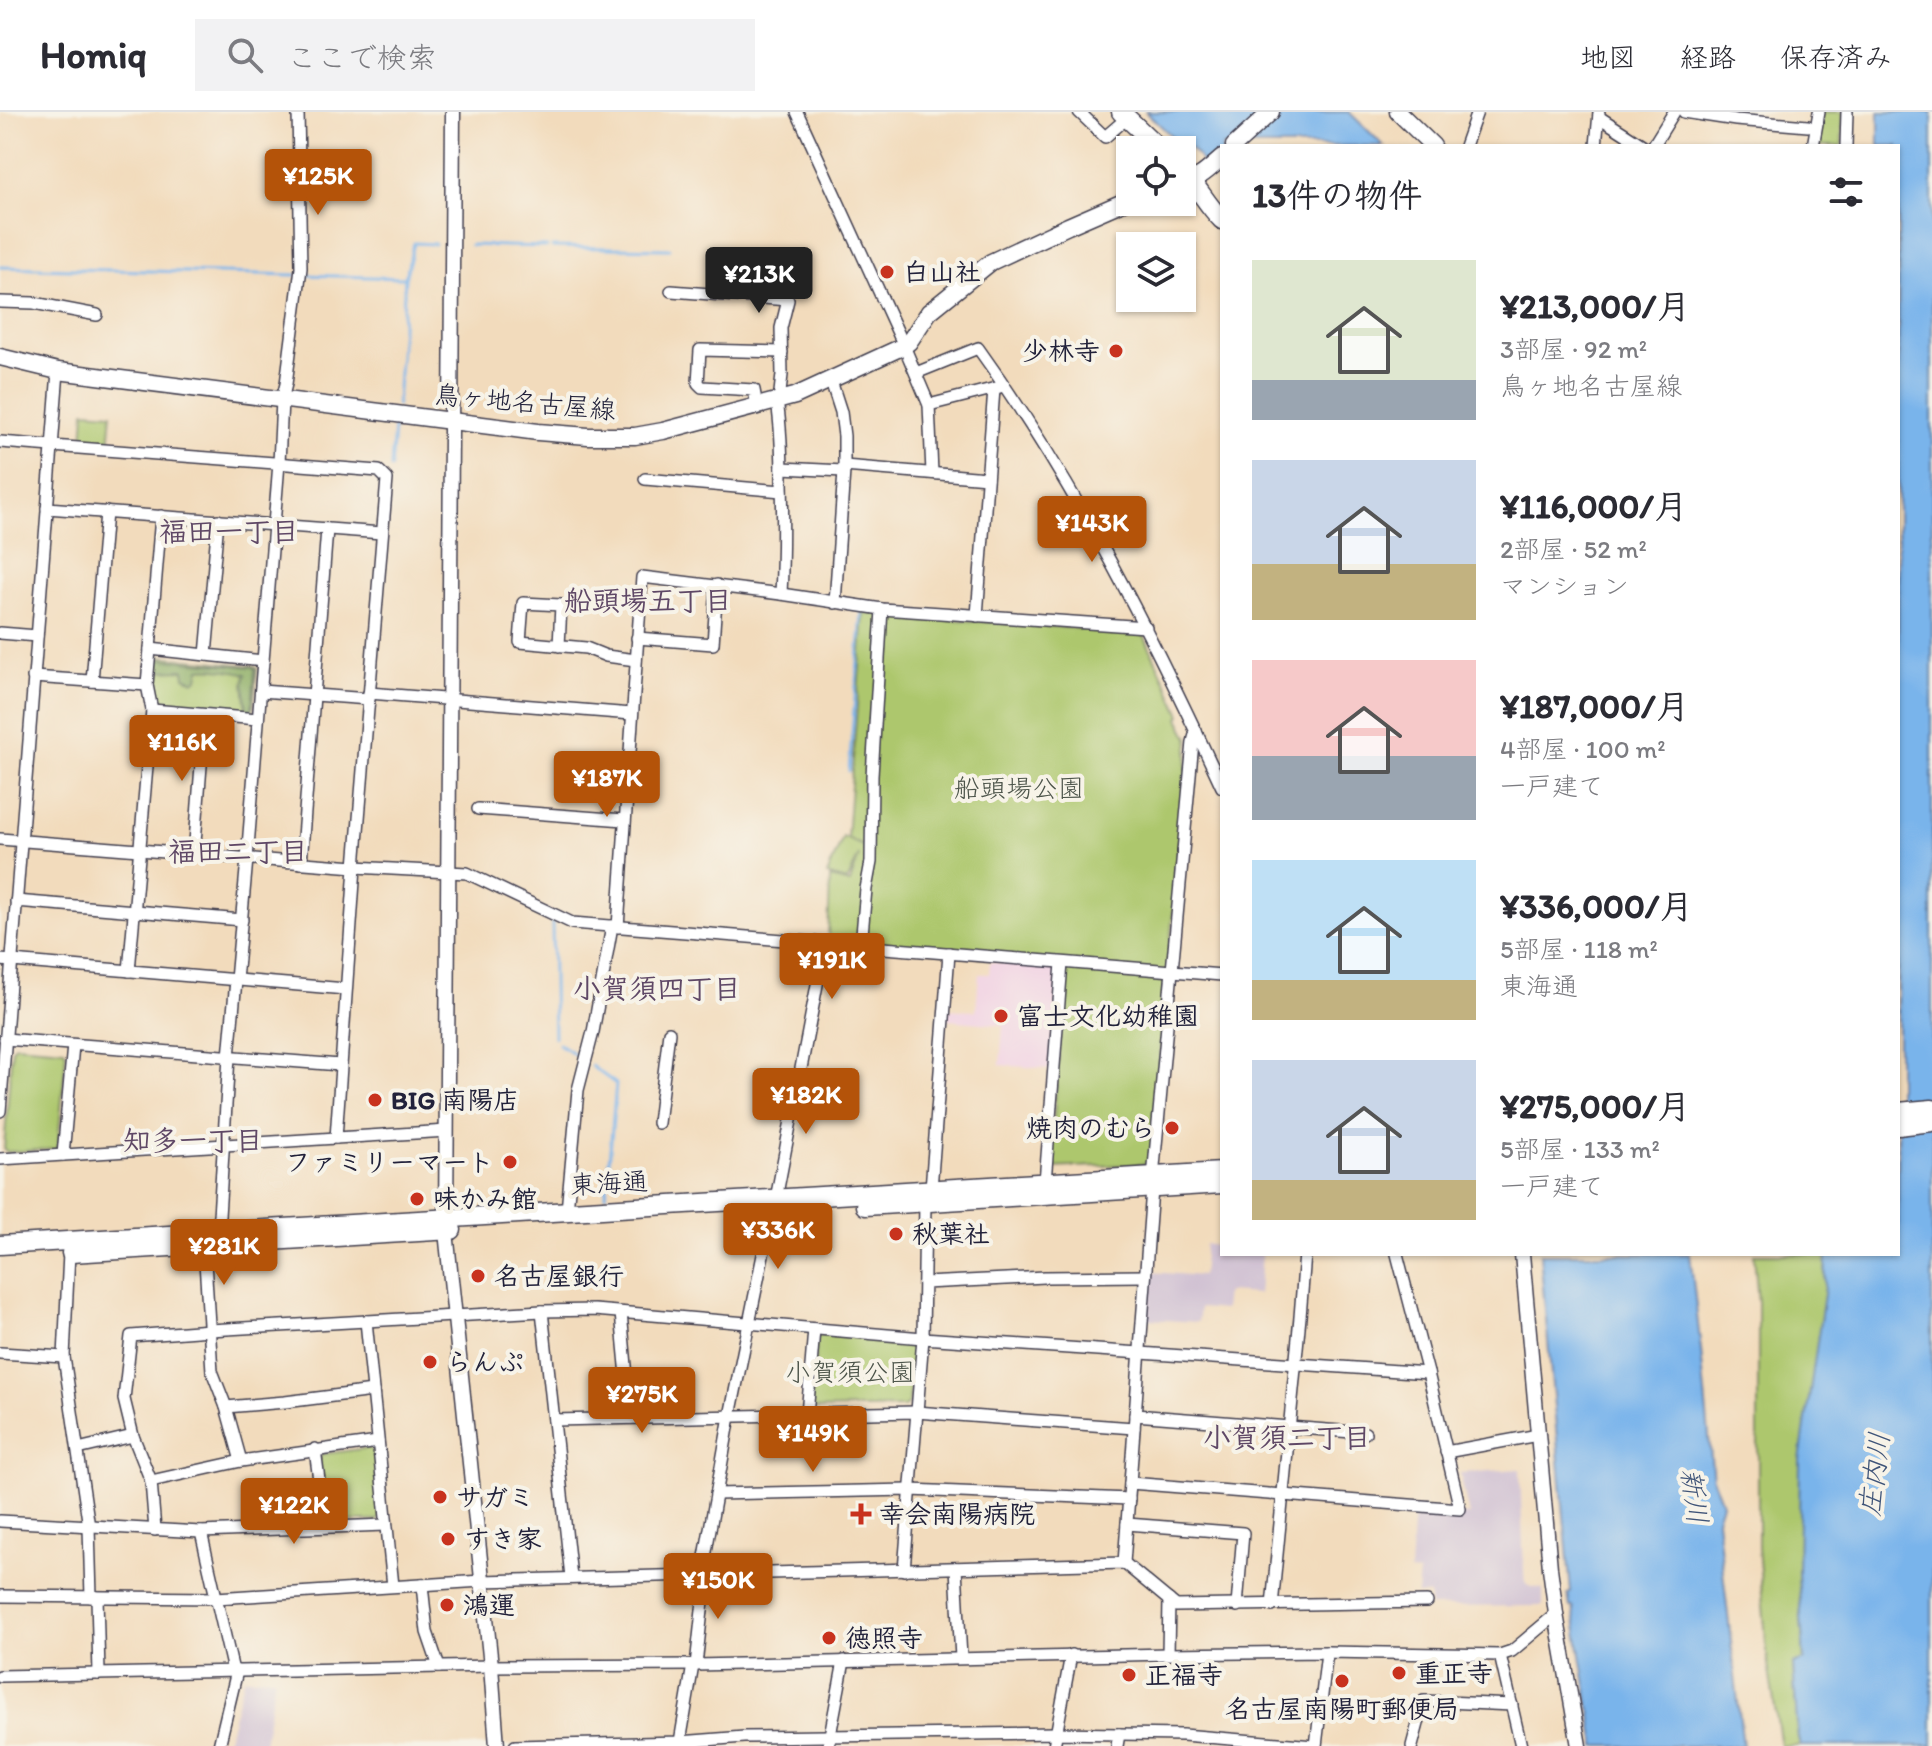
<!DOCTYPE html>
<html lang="ja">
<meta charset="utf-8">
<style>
:root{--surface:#fff;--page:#f2f2f3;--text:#2b2b33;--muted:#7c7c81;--line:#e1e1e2;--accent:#b45309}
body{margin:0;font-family:Itim,"Klee One",sans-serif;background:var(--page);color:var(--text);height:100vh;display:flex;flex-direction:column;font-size:30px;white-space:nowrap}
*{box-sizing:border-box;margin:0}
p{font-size:26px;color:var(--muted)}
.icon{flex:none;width:44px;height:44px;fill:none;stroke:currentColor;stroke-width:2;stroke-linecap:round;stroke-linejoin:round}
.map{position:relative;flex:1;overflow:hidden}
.drawer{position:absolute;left:1220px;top:32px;width:680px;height:1112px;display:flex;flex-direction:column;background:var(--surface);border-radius:0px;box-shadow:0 2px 6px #0004}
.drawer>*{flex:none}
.fabs{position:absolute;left:1116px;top:24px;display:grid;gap:16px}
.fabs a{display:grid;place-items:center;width:80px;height:80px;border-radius:0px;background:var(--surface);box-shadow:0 2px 6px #0004;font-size:40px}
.price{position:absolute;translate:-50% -68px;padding:0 18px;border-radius:8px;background:var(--accent);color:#fff;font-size:26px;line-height:52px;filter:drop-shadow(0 2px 4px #0008)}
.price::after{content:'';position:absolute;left:50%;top:48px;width:24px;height:18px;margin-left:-12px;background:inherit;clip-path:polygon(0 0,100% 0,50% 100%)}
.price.active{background:#222;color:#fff}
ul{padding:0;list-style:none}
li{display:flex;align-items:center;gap:24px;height:200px;padding:0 32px}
li span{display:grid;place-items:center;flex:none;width:224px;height:160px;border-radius:0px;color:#555}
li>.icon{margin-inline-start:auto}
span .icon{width:96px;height:96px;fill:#fffc;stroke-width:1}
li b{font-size:34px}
h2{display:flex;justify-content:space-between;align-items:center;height:96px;padding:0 32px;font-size:34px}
header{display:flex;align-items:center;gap:48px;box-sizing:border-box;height:112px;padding:0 40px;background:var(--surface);border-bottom:2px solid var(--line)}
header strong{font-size:38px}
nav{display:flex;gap:44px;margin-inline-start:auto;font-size:28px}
.search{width:560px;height:72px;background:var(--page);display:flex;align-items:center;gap:20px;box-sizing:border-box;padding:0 28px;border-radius:0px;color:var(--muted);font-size:30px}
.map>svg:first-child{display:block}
</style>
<header>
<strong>Homiq</strong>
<div class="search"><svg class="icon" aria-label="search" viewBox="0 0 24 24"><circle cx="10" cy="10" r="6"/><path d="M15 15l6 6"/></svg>ここで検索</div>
<nav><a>地図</a><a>経路</a><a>保存済み</a></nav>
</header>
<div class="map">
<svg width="1932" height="1634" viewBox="0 0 1932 1634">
<rect width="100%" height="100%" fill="#f7f3e8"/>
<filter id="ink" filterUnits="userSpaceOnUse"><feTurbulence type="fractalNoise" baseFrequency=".0125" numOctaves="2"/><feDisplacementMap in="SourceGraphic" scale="16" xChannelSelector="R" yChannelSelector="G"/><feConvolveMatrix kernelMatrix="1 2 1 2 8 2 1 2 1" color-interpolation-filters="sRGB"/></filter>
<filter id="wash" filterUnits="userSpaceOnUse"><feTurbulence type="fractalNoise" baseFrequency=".006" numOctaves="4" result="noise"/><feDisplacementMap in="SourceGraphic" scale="32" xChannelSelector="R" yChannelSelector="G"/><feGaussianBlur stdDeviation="1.8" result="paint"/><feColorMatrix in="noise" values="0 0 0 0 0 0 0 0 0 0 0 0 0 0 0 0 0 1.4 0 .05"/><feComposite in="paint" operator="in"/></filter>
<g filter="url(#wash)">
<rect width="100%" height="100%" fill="#f2dbbc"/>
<path fill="#f1d0e3" d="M 990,850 L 1059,855 L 1051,957 L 1000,953 L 1003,913 L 947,908 L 948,897 L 976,899 L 979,862 L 989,862 Z"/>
<g fill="#cebed1">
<path d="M 1205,1132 L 1222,1135 L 1222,1142 L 1262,1142 L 1259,1182 L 1226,1180 L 1224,1198 L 1200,1196 L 1198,1210 L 1148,1207 L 1151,1160 L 1202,1164 Z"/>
<path d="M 1520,1357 L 1524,1461 L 1526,1472 L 1532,1475 L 1543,1477 L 1543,1494 L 1430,1495 L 1430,1482 L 1417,1483 L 1419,1461 L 1410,1460 L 1414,1397 L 1469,1403 L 1460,1361 Z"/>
<path d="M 275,1565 L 264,1632 L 226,1632 L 244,1566 Z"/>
</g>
<g fill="#adc76d" stroke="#687454" stroke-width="2">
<path d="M 1822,0 L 1843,0 L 1842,34 L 1816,34 Z"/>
<path d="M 85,299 L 112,301 L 109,333 L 83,331 Z"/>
<path d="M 864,501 L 1141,521 L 1144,523 L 1181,603 L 1179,606 L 1189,626 L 1150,1052 L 1050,1056 L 1065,856 L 828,826 L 830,766 L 850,771 L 859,743 L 849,766 L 846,769 L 827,763 L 843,725 L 863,734 L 847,726 Z"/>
<path d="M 157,544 L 255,554 L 257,556 L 253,599 L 248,602 L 157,595 L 154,591 L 152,575 L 155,546 Z"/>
<path d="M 16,933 L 64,937 L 66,940 L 58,1033 L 56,1037 L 7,1040 L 4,1037 L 12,936 Z"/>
<path d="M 1754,1142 L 1826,1142 L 1825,1175 L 1800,1406 L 1798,1462 L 1804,1548 L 1793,1553 L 1798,1626 L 1800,1634 L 1781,1634 L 1768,1552 L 1758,1436 L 1758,1191 Z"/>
<path d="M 821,1222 L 912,1230 L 914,1233 L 909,1291 L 904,1295 L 814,1297 L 811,1293 L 817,1225 Z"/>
<path d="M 369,1336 L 374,1340 L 380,1405 L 377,1409 L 331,1409 L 328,1406 L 319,1346 L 322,1342 Z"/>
</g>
<path fill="#8aac60" stroke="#56674e" stroke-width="2" d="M 159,547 L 253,555 L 255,557 L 252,597 L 247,600 L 244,571 L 246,562 C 239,559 207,555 200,557 L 198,567 L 193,569 L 185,565 L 184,558 L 156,559 Z"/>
<g fill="#79b4eb" stroke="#4e6b93" stroke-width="2">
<path d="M 1146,0 L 1349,0 L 1384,34 L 1222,34 L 1222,68 L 1203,54 C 1201,44 1186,31 1176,28 Z"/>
<path d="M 1879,0 L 1932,0 L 1932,1634 L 1800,1634 L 1798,1626 L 1793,1552 L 1804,1548 L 1798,1462 L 1800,1348 L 1825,1175 L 1826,1142 L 1898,1142 L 1898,34 L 1879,34 Z"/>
<path d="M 1540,1142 L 1690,1142 L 1701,1238 L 1713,1368 L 1722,1391 L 1717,1407 L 1743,1634 L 1596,1634 L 1573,1495 L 1570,1495 L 1568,1482 L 1571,1480 Z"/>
</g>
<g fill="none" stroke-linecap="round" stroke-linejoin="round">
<g stroke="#79b4eb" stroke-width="3">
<path d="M 470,133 L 547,135"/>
<path d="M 552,135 L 670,137"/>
<path d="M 0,155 L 296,163"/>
<path d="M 304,163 L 404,166"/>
<path d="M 397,293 L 405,166 L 414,131 L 435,132"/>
<path d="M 391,356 L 394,315"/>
<path d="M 849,659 L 862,501"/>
<path d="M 552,809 L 554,925"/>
<path d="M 559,932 L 579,945"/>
<path d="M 591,954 L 616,972 L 606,1083"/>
</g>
</g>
</g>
<g filter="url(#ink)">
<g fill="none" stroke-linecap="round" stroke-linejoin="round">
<defs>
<g id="minor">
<path d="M 797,0 L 904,234 L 929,293 L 932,361"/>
<path d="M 1079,0 L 1105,25 L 1127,6"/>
<path d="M 1684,0 L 1736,8 L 1808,14"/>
<path d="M 1599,5 L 1644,34"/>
<path d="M 1465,34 L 1477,0"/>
<path d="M 1596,34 L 1599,1"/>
<path d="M 1653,34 L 1674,0"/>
<path d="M 1813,34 L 1819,0"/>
<path d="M 1846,34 L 1847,0"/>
<path d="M 671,179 L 788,188 L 781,216 L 782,263 L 779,289"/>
<path d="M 0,190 L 34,191 L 97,203"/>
<path d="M 916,261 L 978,236 C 1076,372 1151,522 1222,675"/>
<path d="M 831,269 L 841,300 L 844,324 L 844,359 L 835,491"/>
<path d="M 777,289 C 781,316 782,343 782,370 C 783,407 783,444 781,482"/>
<path d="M 929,293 L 1000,275"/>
<path d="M 757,294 L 754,278 L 702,275 L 698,271 L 700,238 L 782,240"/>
<path d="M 0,330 L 379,359 L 387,367 L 355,755 L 336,1026"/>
<path d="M 844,354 L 987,366"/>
<path d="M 782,356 L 844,359"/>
<path d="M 645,367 L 782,379"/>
<path d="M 47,396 L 382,421"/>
<path d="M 977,504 L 994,277"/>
<path d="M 0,521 L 37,524"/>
<path d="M 637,526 L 713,532 L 717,473"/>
<path d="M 559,534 L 561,493 L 523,491 L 520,530 L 586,536 L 606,544 L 636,548"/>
<path d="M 150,537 L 263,549"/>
<path d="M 206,543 L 218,408"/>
<path d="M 33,565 L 147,573"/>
<path d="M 92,569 L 106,400"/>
<path d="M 261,579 L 369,587"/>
<path d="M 369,581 L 632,602"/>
<path d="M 152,598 L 258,607"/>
<path d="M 478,697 L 624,708"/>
<path d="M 0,727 L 355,755 L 467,761 L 572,811 L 1222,863"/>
<path d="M 194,743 L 205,603"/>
<path d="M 301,751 L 327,417"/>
<path d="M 16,789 L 242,808"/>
<path d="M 618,815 L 642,465 L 781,482 L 882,497 L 1146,515"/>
<path d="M 861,834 L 866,777 L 871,750 L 872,664 L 882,497"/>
<path d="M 0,848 L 346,877"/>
<path d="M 129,859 L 152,598 L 147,573 L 161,404"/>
<path d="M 5,927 L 340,953"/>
<path d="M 0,999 L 58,259"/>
<path d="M 658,1011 L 669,920"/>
<path d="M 63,1043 L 73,933"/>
<path d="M 0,1047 L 447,1019"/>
<path d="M 1045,1070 L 1062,851"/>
<path d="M 931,1077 L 949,841"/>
<path d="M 567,1099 L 578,978 L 593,920 L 612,814"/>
<path d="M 218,1120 L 229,945 L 247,747 L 279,351 L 282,288 L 286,272 L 301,156 L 298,0"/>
<path d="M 204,1134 L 212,1259 L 226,1295 L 241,1349"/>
<path d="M 69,1141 L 64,1245 L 89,1415 L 91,1485"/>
<path d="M 924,1171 L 1045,1165 L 1145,1164"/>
<path d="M 542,1199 L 571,1465"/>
<path d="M 621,1201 L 631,1306"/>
<path d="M 366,1209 L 393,1474"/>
<path d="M 0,1241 L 64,1245"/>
<path d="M 226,1295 L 285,1290 L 373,1279"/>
<path d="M 807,1303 L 814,1217"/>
<path d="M 1135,1303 L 1365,1321"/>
<path d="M 554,1308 L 916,1300 L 1134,1316"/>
<path d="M 378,1330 L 241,1349 L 151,1369 L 133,1324 L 124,1287 L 131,1224 L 210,1218 L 542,1199 L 594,1198 L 923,1226 L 1428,1261"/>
<path d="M 78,1337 L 133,1324"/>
<path d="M 315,1337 L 325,1415"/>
<path d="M 1446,1340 L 1538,1323"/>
<path d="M 151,1369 L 155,1418"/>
<path d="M 1130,1371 L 1460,1397 L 1428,1261 L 1397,1142"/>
<path d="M 716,1382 L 910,1378 L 1129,1387"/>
<path d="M 0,1409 L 201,1420 L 386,1413"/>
<path d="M 1127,1412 L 1243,1421 L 1237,1494"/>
<path d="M 201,1420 L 233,1559"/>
<path d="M 1124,1451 L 1152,1077 L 1193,630 L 1196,619"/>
<path d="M 956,1456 L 961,1546"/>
<path d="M 904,1458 L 923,1226 L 925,1090"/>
<path d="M 702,1462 L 730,1304 L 772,1099 L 776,1087 L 825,831"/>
<path d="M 422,1473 L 427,1520 L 439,1555"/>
<path d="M 0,1484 L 216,1486 L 482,1469 L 1124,1451 L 1176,1494 L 1427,1490"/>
<path d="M 97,1485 L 99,1562"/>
<path d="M 1272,1494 L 1300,1205 L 1305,1142"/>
<path d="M 1168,1542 L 1169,1488"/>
<path d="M 1500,1543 L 1521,1634"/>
<path d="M 696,1553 L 706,1462"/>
<path d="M 0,1564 L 491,1554 L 696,1553 L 1168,1542 L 1327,1540 L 1500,1543 L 1512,1539 L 1556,1502"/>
<path d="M 680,1630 L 693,1553"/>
<path d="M 219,1634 L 237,1559"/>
<path d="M 515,1634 L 680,1630 L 744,1625 L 1056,1621 L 1183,1623 L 1314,1634"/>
<path d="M 828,1634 L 844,1549"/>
<path d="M 1054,1634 L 1071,1543"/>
<path d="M 1117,1634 L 1119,1622"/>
<path d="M 1316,1634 L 1327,1540"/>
<path d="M 1412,1634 L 1424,1589 L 1512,1593"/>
</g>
<g id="tertiary">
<path d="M 453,0 L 446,1119 L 491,1554 L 497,1634"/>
<path d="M 1522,1142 L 1550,1456 L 1556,1502 L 1579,1634"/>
</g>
<g id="secondary">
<path d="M 1398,0 L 1433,34"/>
<path d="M 1234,34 L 1271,0"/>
<path d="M 1182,71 C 1199,68 1209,57 1222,46"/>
<path d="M 0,245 L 58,259 L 538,320 L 588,324 L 635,324 L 663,319 L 795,284 L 904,234 L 909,230 L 929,200 L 991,150 L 1068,114 L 1130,87"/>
</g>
<g id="primary">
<path d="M 1121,0 L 1161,38"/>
<path d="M 1182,58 C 1198,74 1206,92 1222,108"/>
<path d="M 1898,1000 L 1932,997"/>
<path d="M 1898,1014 L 1932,1010"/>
<path d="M 865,1094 L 1222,1072"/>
<path d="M 0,1133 L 1222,1060"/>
<path d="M 71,1141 L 452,1118"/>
</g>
</defs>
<use href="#minor" stroke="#413e4e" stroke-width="14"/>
<use href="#tertiary" stroke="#413e4e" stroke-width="17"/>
<use href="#secondary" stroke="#413e4e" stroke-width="19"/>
<use href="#primary" stroke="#413e4e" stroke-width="21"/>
<use href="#minor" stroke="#fff" stroke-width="11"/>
<use href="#tertiary" stroke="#fff" stroke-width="14"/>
<use href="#secondary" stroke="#fff" stroke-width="16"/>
<use href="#primary" stroke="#fff" stroke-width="18"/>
</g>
</g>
<g fill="#c8321e" stroke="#f7f3e8" stroke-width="3">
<circle cx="887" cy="160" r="8"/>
<circle cx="1116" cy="239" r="8"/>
<circle cx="1001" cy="904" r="8"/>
<circle cx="375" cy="988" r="8"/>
<circle cx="1172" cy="1016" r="8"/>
<circle cx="510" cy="1050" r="8"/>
<circle cx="417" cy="1087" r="8"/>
<circle cx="896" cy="1122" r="8"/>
<circle cx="478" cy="1164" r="8"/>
<circle cx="430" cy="1250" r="8"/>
<circle cx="440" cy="1385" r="8"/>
<path d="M857 1390h8v8h8v8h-8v8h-8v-8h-8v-8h8z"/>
<circle cx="448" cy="1427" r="8"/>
<circle cx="447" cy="1493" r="8"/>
<circle cx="829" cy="1526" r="8"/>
<circle cx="1399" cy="1561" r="8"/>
<circle cx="1129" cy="1563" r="8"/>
<circle cx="1342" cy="1569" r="8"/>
</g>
<g text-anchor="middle" stroke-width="8" stroke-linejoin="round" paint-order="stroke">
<g font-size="26" font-weight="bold" fill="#22223b" stroke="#f7f3e8" text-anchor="start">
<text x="903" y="169">白山社</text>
<text x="1100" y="248" text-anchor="end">少林寺</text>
<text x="1017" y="913">富士文化幼稚園</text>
<text x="391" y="997">BIG 南陽店</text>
<text x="1156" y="1025" text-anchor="end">焼肉のむら</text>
<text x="494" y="1059" text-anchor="end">ファミリーマート</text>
<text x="433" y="1096">味かみ館</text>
<text x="912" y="1131">秋葉社</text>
<text x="494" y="1173">名古屋銀行</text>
<text x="446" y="1259">らんぷ</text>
<text x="456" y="1394">サガミ</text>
<text x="879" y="1411">幸会南陽病院</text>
<text x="464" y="1436">すき家</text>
<text x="463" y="1502">鴻運</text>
<text x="845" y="1535">徳照寺</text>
<text x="1415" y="1570">重正寺</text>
<text x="1145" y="1572">正福寺</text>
<text x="1342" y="1606" text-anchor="middle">名古屋南陽町郵便局</text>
</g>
<g font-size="26" fill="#22223b" stroke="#f7f3e8">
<text transform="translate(525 290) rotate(5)" y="9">鳥ヶ地名古屋線</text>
<text transform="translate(609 1071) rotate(-3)" y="9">東海通</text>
</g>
<g font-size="26" fill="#4c544a" stroke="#f7f3e8">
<text x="1019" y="685">船頭場公園</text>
<text x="850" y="1269">小賀須公園</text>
</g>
<g font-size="28" font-weight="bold" fill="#5f4866" stroke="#f7f3e8">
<text x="229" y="429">福田一丁目</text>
<text x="648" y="498">船頭場五丁目</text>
<text x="238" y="749">福田二丁目</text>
<text x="657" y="886">小賀須四丁目</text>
<text x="193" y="1038">知多一丁目</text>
<text x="1287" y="1335">小賀須二丁目</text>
</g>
<g font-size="28" font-style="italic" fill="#405579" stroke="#f7f3e8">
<text transform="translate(1874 1362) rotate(-83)" y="10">庄内川</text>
<text transform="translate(1695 1384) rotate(82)" y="10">新川</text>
</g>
</g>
</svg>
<div class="fabs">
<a><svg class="icon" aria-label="locate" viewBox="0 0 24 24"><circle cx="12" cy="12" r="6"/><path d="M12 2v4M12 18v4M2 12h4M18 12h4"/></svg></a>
<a><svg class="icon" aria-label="layers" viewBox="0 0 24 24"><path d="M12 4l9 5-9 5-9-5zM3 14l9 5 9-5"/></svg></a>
</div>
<b class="price" style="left:318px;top:105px">¥125K</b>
<b class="price active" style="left:759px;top:203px">¥213K</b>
<b class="price" style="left:1092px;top:452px">¥143K</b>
<b class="price" style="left:182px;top:671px">¥116K</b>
<b class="price" style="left:607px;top:707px">¥187K</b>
<b class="price" style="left:832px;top:889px">¥191K</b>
<b class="price" style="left:806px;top:1024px">¥182K</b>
<b class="price" style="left:778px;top:1159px">¥336K</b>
<b class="price" style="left:224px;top:1175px">¥281K</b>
<b class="price" style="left:642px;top:1323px">¥275K</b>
<b class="price" style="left:813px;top:1362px">¥149K</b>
<b class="price" style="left:294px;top:1434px">¥122K</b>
<b class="price" style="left:718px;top:1509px">¥150K</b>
<section class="drawer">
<h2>13件の物件<svg class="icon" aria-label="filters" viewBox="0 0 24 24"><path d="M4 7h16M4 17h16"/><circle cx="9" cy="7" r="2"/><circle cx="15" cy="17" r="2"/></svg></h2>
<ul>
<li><span style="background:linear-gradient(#dfe7d0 75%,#9aa5b1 0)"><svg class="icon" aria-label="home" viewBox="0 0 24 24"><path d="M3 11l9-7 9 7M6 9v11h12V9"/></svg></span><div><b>¥213,000/月</b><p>3部屋 · 92 m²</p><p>鳥ヶ地名古屋線</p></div></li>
<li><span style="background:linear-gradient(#c9d6e8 65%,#c2b280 0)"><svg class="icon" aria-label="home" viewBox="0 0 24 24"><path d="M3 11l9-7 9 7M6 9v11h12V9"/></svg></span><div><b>¥116,000/月</b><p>2部屋 · 52 m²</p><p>マンション</p></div></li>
<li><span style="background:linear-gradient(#f6c9c9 60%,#9aa5b1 0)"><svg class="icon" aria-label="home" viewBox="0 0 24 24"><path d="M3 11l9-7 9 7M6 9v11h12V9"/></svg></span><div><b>¥187,000/月</b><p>4部屋 · 100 m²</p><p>一戸建て</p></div></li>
<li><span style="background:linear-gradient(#bfe0f5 75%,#c2b280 0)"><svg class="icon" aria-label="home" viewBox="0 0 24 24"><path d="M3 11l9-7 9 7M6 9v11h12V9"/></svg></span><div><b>¥336,000/月</b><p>5部屋 · 118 m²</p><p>東海通</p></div></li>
<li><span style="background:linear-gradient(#c9d6e8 75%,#c2b280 0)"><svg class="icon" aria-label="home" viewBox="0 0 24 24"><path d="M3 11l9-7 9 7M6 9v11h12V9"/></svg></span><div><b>¥275,000/月</b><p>5部屋 · 133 m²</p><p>一戸建て</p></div></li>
</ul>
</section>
</div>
